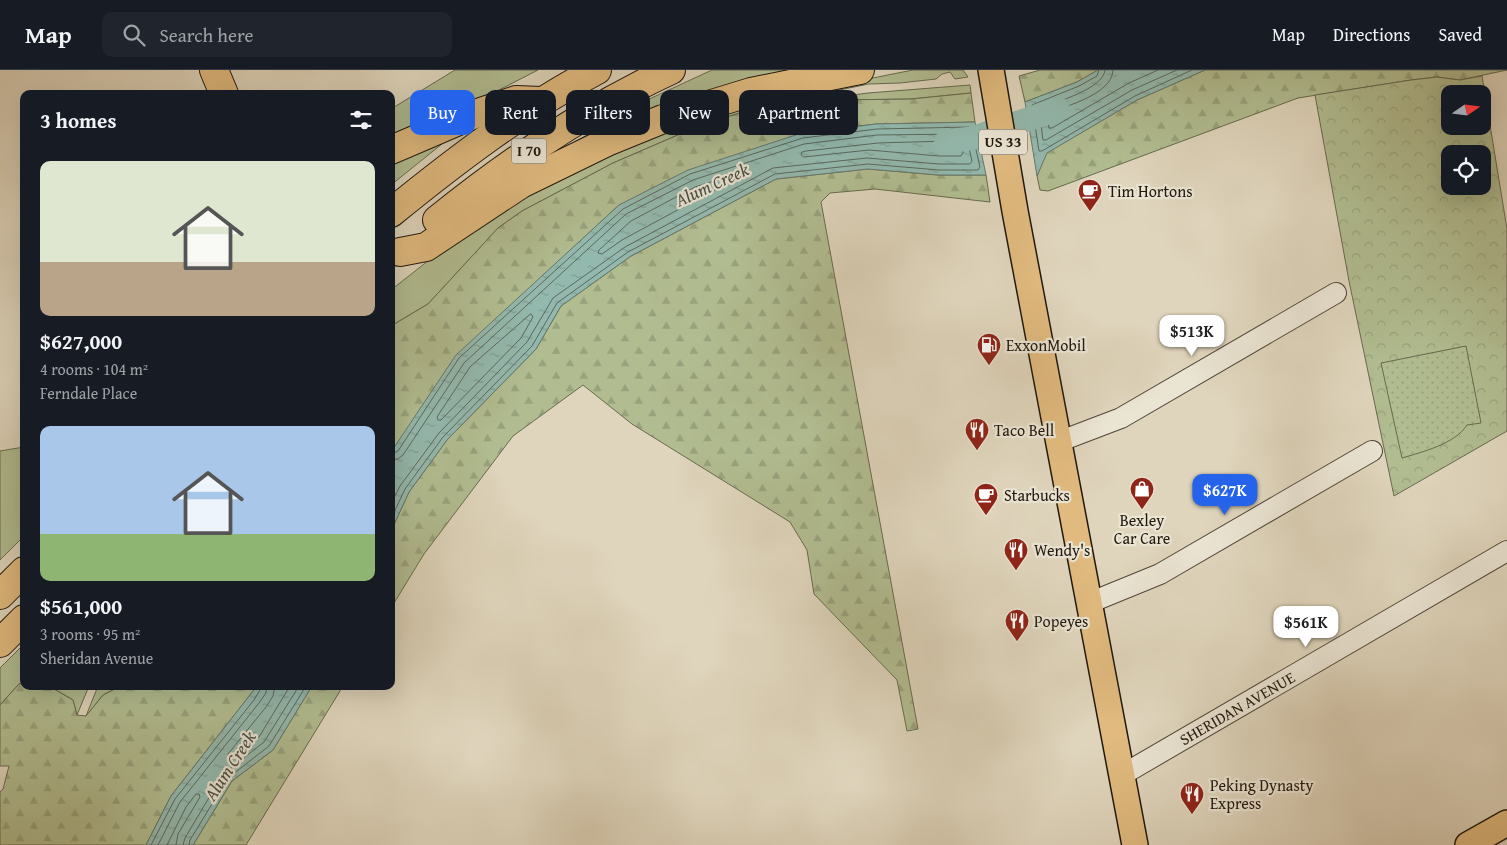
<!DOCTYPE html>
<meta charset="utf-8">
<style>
:root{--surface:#171b24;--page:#20242c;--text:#f1f3f6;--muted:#9ea1a6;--line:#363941;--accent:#2563eb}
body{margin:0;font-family:"Gentium Book Plus",serif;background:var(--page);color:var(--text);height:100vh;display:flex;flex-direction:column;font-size:19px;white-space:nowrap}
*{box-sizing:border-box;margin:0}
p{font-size:16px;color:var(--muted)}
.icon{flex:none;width:28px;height:28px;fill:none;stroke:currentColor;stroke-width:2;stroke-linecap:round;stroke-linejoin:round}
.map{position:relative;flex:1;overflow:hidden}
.drawer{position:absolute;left:20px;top:20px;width:375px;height:600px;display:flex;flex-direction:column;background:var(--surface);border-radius:10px;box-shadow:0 5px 20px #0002}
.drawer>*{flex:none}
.hud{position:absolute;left:410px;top:20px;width:475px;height:45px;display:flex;gap:10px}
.needle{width:32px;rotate:76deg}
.tools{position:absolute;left:1441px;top:15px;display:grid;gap:10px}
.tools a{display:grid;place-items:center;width:50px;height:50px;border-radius:10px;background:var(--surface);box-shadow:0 5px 20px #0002;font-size:25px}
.price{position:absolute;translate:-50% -42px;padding:0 11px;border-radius:10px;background:#fff;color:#222;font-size:16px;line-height:32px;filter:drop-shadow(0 1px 2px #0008)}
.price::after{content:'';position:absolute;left:50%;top:30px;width:15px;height:11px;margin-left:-8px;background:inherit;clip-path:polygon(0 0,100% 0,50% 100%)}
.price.on{background:var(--accent);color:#fff}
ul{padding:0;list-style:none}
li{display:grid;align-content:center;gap:10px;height:265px;padding:0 20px}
li span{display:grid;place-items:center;height:155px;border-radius:10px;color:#555}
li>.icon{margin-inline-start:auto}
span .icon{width:90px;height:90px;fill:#fffc;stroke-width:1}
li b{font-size:21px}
h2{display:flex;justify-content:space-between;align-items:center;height:60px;padding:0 20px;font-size:21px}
.tag{padding:0 18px;border-radius:10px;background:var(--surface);box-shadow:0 5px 20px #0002;font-size:18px;line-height:45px}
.tag.on{background:var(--accent);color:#fff}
header{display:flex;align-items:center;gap:30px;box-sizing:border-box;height:70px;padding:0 25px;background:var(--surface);border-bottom:1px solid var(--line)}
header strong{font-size:24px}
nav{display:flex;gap:28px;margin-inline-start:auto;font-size:18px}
.search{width:350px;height:45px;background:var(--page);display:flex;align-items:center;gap:12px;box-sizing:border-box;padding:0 18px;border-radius:10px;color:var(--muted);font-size:19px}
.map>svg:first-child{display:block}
</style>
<header>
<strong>Map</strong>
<div class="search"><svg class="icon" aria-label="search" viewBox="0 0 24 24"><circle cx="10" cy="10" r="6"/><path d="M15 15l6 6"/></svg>Search here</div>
<nav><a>Map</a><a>Directions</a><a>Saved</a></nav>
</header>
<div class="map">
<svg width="1507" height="775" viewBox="0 0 1507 775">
<defs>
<pattern id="forest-firs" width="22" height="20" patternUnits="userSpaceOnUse" patternTransform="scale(1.25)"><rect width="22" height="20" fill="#b1bd91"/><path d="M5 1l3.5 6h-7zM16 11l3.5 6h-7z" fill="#98a27c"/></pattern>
<pattern id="park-crowns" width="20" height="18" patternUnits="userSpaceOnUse" patternTransform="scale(1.25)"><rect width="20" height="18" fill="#b1bd91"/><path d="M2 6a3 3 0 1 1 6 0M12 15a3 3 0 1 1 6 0" fill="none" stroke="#98a27c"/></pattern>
<pattern id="garden-dots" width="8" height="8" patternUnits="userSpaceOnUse" patternTransform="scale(1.25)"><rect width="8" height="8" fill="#b1bd91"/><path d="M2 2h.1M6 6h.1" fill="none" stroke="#98a27c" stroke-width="1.8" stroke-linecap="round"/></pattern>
<pattern id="water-ripples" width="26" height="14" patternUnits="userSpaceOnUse" patternTransform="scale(1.25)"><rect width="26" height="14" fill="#93b9ae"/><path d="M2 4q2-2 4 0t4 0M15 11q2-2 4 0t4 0" fill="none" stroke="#7e9e94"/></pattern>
</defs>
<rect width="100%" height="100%" fill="#dfd5bc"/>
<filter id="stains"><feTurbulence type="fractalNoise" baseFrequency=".004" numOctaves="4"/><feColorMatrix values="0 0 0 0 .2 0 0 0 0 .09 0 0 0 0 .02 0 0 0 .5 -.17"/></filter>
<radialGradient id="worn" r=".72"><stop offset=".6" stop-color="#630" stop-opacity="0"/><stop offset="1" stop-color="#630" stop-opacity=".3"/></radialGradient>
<g fill="#b1bd91" stroke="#686a4f">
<path d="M 455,0 L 538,0 L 501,19 L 391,65 L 391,39 Z"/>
<path d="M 712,0 L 816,0 L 577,76 L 575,72 L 645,31 Z"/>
<path d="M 913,0 L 963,0 L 968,7 L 955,9 L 950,2 L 942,4 L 936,9 L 900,13 L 869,14 L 829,22 L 800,35 L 746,41 L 701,55 L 613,93 L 522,141 L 498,158 L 428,234 L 391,256 L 391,220 L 471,157 L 621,74 L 787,25 Z"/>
<path d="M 970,15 L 971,23 L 911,29 L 836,30 L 853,25 L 868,23 Z"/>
<path d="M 453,65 L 391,115 L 391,87 Z"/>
<path d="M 24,377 L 24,466 L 0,490 L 0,381 Z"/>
<path d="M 24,574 L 24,613 L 19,614 L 0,635 L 0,598 Z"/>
<path d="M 49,616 L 89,616 L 77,645 L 73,630 Z"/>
<path d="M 98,616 L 121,616 L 103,625 L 86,646 Z"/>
</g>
<g fill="url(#forest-firs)" stroke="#686a4f">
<path d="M 1040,0 L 1098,0 L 1077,12 L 1025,32 L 1019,6 Z"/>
<path d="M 1205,0 L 1507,0 L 1460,10 L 1437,7 L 1411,10 L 1298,28 L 1048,121 L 1040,120 L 1037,106 L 1046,83 L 1137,30 Z"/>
<path d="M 971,23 L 975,52 L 876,54 L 802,63 L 619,135 L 547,202 L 391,382 L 391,256 L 428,234 L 498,158 L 522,141 L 613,93 L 701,55 L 746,41 L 836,30 L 911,29 Z"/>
<path d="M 868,99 L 938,105 L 986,105 L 990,132 L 875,119 L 830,123 L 821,132 L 918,659 L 907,661 L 897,610 L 814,524 L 807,480 L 790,452 L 632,354 L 583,315 L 513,366 L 424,484 L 391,538 L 391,461 L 409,422 L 447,370 L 536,279 L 561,236 L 631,186 L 776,109 Z"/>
<path d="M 24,613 L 24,616 L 49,616 L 73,630 L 77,645 L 86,646 L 103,625 L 121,616 L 257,616 L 171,726 L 146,775 L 0,775 L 0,722 L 3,719 L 9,696 L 0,696 L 0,635 L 19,614 Z"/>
<path d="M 312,616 L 343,616 L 246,775 L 193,775 L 232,711 L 273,680 Z"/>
</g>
<path fill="url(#park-crowns)" stroke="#686a4f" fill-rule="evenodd" d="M 1482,6 L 1507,159 L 1507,361 L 1394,426 L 1349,211 L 1315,25 L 1411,10 L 1437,7 L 1460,10 ZM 1450,24 L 1482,24 L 1482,56 L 1450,56 ZM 1450,84 L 1482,84 L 1482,116 L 1450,116 Z"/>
<path fill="url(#garden-dots)" stroke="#686a4f" d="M 1466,276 L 1481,353 L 1467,355 C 1455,374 1422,382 1402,388 L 1381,293 Z"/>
<g fill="url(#water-ripples)" stroke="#65786e">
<path d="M 1098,0 L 1205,0 L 1137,30 L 1047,83 L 1037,106 L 1025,32 L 1077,12 Z"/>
<path d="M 975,52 L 986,105 L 938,105 L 868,99 L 776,109 L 631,186 L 561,236 L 536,279 L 447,370 L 409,422 L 391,461 L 391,382 L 456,285 L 619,135 L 688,100 L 802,63 L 876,54 Z"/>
<path d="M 257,616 L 312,616 L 273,680 L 232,711 L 193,775 L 146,775 L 171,726 Z"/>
</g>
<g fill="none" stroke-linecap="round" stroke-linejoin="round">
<g stroke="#5a685e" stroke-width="1">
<path d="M 1099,0 L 1097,6 L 1079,16 L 1032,35 L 1039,81 L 1042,81 L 1135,26 L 1192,0"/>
<path d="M 1105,0 C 1104,19 1055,32 1039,39 L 1043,70 L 1046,70 L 1132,20 L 1177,0"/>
<path d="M 1113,0 C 1112,25 1067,35 1047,44 L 1049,58 L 1052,58 L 1129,13 L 1158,0"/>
<path d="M 958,71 L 960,73 L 963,83 L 961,86 L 939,86 L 869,80 L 804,87 L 801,85 L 802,82 L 806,81 L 878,73 Z"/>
<path d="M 734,105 L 737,106 L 735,109 L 622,170 L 602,184 L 598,183 L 599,180 L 631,151 L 695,117 Z"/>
<path d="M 531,244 L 533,247 L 521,268 L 441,350 L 438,350 L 437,347 L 470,297 Z"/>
<path d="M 391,384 L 398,381 L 459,288 L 623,139 L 690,104 L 803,68 L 877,59 L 969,57 L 971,58 L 980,97 L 978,100 L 939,100 L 868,94 L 775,104 L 628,182 L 557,233 L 532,276 L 443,367 L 405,419 L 391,449"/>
<path d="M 391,390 L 398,389 L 403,385 L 464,293 L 626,144 L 693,110 L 804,74 L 877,65 L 964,64 L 966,65 L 972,91 L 970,94 L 939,94 L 867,88 L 773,98 L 625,177 L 553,228 L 527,272 L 439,363 L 400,416 L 391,434"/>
<path d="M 275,616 L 273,626 L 266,637 L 228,684 L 229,688 L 232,688 L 259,667 L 290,616"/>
<path d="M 151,775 L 175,729 L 254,630 L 260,620 L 261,616"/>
<path d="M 158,775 L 180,732 L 259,633 L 266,623 L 267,616"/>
<path d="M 167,775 L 186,737 L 196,724 L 199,724 L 200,727 L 178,764 L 176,775"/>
<path d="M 183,775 L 185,768 L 223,704 L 264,672 L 299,616"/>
<path d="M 189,775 L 190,770 L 228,708 L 269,676 L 306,616"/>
</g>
<path stroke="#93b9ae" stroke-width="24" d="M 946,72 L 973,68 L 1058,39"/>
<defs>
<g id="minor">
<path d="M 1058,372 L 1121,348 L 1336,223"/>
<path d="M 1089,533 L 1160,504 L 1372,381"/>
<path d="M 1122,705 L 1507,481"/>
</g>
<g id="major">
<path d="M 991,0 L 1015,141 L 1135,775"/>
<path d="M 1468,775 L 1507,753"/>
</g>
<g id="highway">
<path d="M 214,0 L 224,24"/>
<path d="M 391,80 L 475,44 L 516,30 L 541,31"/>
<path d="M 391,143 C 456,90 523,39 597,0"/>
<path d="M 437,150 C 510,91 587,39 671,0"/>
<path d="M 400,182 L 426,177 L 521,114 L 609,71 L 663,49 L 751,22 L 860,0"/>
<path d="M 0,525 L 24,501"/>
<path d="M 0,573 L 24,549"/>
</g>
</defs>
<use href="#minor" stroke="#504639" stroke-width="22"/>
<use href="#major" stroke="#20170d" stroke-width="28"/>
<use href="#highway" stroke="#20170d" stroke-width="30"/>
<use href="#minor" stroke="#eae4d3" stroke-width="20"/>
<use href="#major" stroke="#e0ba7e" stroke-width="25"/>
<use href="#highway" stroke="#e0ba7e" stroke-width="28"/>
</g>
<defs>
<symbol id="cafe-pin" viewBox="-11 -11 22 30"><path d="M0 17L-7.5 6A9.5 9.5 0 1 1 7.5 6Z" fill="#8f2418" stroke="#eae4d3"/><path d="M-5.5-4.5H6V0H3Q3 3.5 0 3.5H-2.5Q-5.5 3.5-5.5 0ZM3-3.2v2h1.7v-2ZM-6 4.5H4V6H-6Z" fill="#fff"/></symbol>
<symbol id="fuel-pin" viewBox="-11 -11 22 30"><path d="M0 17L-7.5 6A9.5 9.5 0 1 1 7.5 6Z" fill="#8f2418" stroke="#eae4d3"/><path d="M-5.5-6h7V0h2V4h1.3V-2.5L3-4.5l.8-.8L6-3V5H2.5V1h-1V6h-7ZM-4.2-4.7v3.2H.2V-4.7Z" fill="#fff"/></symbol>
<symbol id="restaurant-pin" viewBox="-11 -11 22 30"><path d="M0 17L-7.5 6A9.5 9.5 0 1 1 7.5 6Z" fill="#8f2418" stroke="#eae4d3"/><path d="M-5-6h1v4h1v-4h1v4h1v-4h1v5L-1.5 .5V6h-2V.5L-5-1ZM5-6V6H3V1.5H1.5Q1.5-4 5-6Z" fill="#fff"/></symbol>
<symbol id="shop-pin" viewBox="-11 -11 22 30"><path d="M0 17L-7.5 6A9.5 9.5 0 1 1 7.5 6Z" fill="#8f2418" stroke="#eae4d3"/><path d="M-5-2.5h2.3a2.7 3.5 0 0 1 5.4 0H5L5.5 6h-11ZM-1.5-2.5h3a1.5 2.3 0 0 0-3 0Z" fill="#fff"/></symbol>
</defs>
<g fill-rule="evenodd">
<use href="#cafe-pin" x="1076" y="107" width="28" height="38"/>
<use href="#fuel-pin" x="975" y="261" width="28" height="38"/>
<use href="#restaurant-pin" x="963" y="346" width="28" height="38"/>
<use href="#shop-pin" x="1128" y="405" width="28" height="38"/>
<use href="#cafe-pin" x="972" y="411" width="28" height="38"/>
<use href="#restaurant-pin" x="1002" y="466" width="28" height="38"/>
<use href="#restaurant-pin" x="1003" y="537" width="28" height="38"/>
<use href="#restaurant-pin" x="1178" y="710" width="28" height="38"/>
</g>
<g text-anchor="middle" stroke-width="4.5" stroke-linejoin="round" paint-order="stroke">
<g fill="#eae4d3" stroke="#5d5448" stroke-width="1">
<rect x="979" y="59.5" width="48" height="25" rx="4"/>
<rect x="511.5" y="68.5" width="35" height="25" rx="4"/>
</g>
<g font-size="15" font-weight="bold" fill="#20170d">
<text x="1003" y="77">US 33</text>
<text x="529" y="86">I 70</text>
</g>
<g font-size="16" fill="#20170d" stroke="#eae4d3" text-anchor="start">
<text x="1108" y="127">Tim Hortons</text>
<text x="1006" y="281">ExxonMobil</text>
<text x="994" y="366">Taco Bell</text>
<text x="1004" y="431">Starbucks</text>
<text x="1142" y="456" text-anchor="middle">Bexley<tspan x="1142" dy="18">Car Care</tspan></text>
<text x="1034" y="486">Wendy's</text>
<text x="1034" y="557">Popeyes</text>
<text x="1210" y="721">Peking Dynasty<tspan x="1210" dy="18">Express</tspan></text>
</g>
<g font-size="16" fill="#20170d" stroke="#eae4d3">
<text transform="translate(1237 638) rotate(-30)" y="6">SHERIDAN AVENUE</text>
</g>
<g font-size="18" font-style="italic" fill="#485045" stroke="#eae4d3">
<text transform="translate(712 115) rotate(-25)" y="6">Alum Creek</text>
<text transform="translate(230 696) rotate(-57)" y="6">Alum Creek</text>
</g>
</g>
<rect width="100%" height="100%" filter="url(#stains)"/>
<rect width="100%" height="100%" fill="url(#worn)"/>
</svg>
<div class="tools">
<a><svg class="needle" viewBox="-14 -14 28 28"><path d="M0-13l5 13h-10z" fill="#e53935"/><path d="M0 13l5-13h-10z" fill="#9ea1a6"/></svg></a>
<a><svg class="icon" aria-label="locate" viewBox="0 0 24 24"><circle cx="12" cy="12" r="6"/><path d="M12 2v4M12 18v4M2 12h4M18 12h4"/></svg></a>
</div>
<b class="price" style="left:1192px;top:287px">$513K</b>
<b class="price on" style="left:1225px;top:446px">$627K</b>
<b class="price" style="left:1306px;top:578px">$561K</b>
<div class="hud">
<a class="tag on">Buy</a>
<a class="tag">Rent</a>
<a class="tag">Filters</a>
<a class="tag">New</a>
<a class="tag">Apartment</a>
</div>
<section class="drawer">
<h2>3 homes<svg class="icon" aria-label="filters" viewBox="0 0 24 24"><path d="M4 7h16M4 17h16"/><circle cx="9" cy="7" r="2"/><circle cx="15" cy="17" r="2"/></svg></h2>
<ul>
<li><span style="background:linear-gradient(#dfe7d0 65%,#b9a48a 0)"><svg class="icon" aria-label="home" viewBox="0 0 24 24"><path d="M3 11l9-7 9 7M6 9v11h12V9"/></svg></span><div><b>$627,000</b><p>4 rooms · 104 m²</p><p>Ferndale Place</p></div></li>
<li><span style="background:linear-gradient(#a9c7e8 70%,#8fb573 0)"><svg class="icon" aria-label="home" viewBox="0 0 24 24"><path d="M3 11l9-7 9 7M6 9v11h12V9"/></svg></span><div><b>$561,000</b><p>3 rooms · 95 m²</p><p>Sheridan Avenue</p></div></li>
</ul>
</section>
</div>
